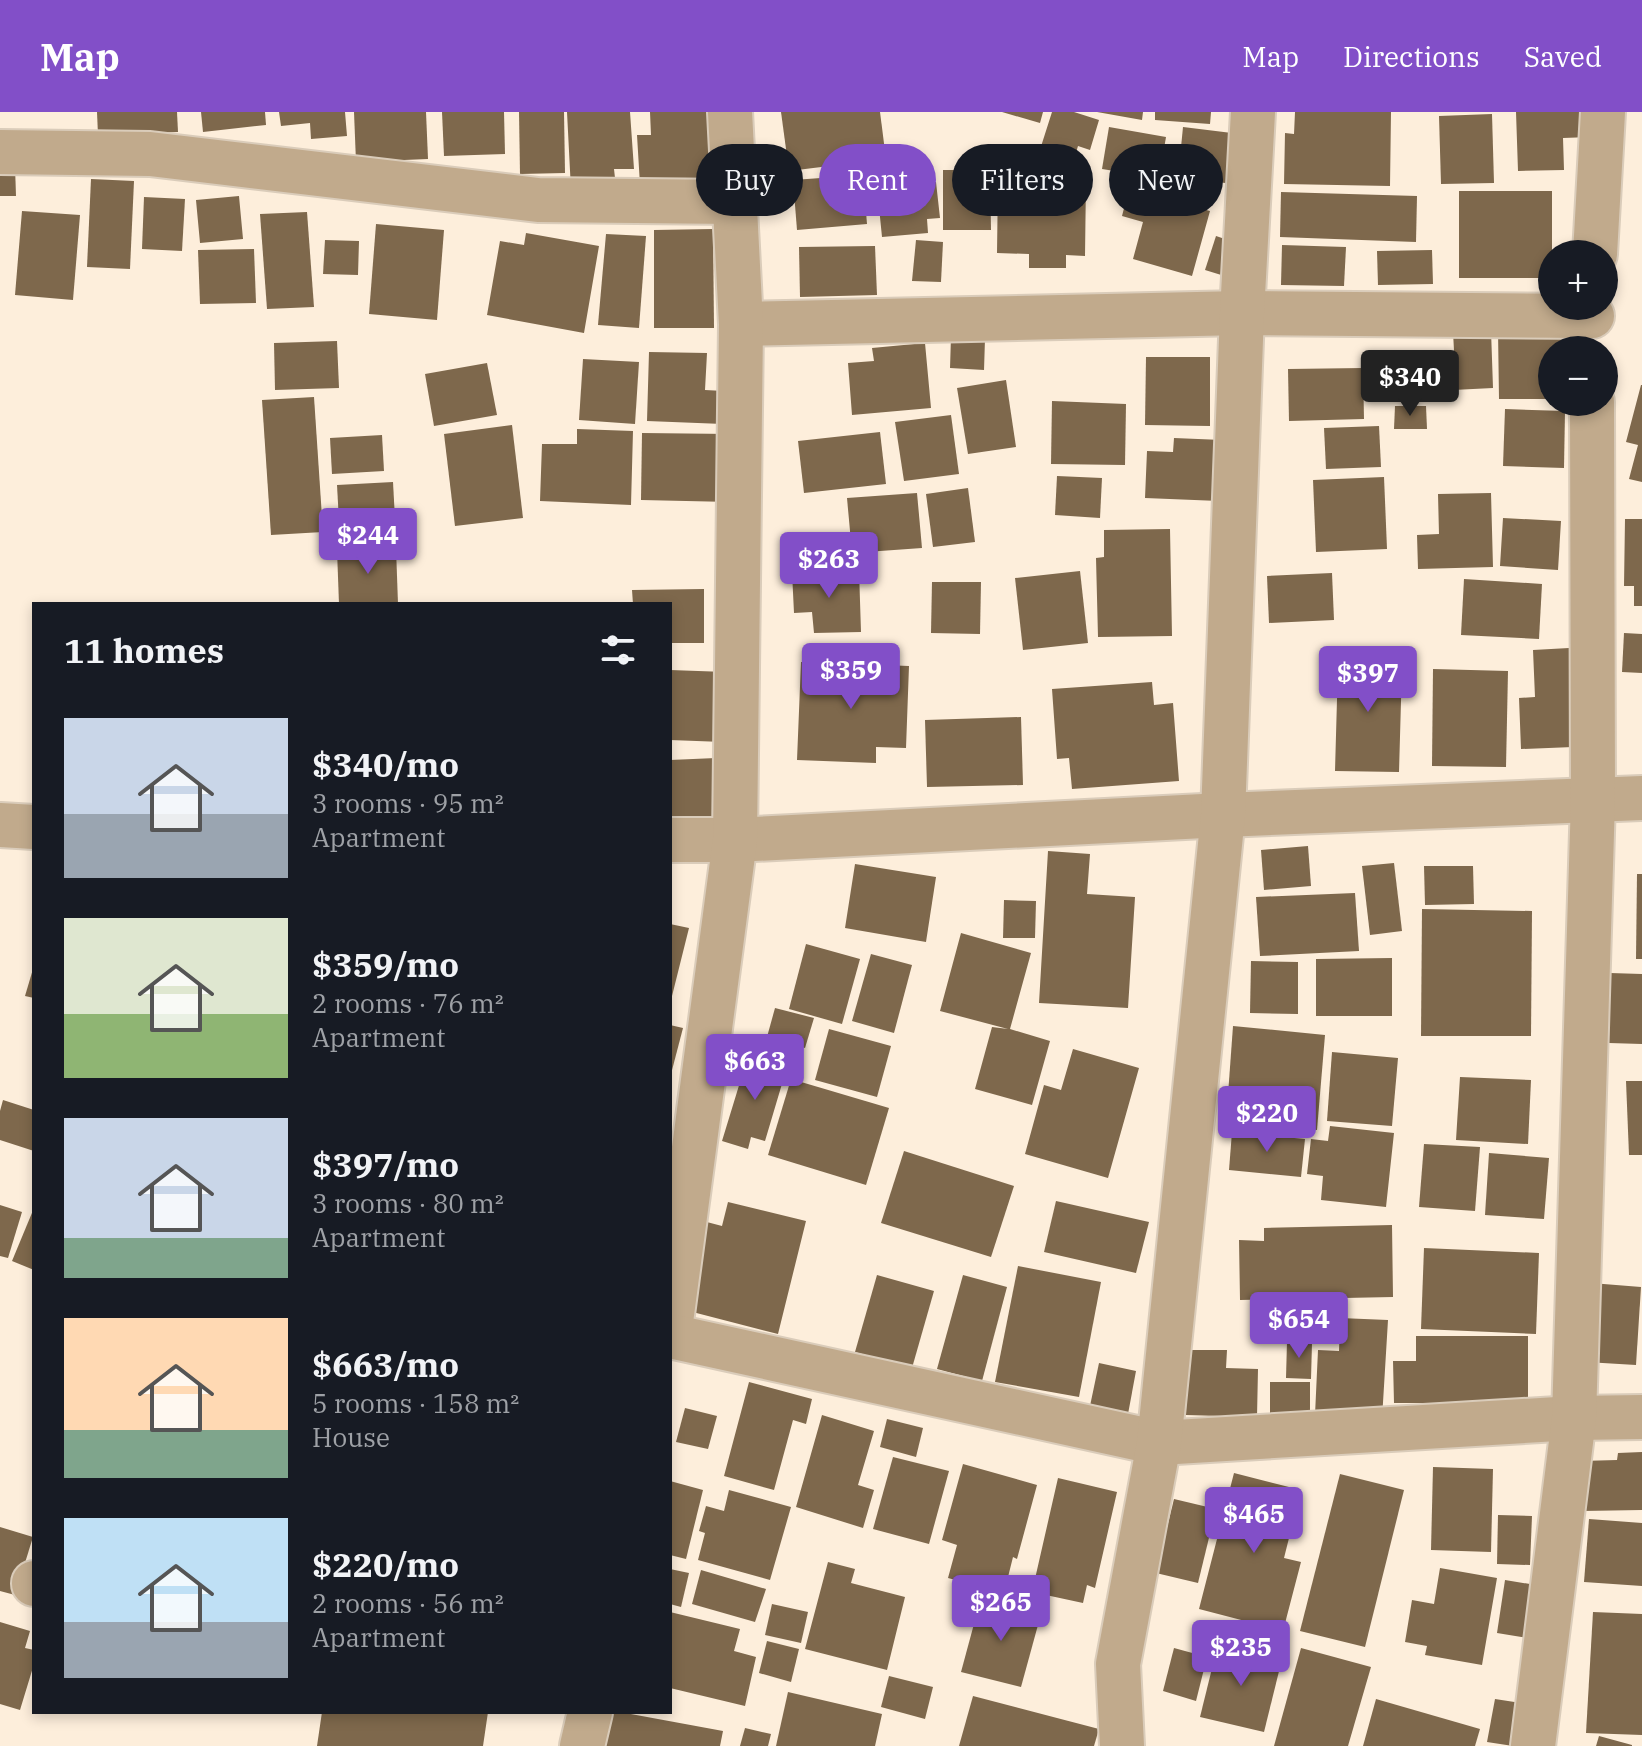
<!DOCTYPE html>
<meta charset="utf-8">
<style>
:root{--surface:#171b24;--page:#20242c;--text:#f1f3f6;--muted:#9ea1a6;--accent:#824fc8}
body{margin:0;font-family:"IBM Plex Serif",serif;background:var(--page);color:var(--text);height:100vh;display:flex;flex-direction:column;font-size:30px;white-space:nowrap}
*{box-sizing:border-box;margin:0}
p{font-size:26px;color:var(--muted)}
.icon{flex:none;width:44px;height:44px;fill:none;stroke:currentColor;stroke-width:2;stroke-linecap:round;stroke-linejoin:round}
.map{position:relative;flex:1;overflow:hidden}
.side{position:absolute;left:32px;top:490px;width:640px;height:1112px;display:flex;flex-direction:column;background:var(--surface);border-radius:0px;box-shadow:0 4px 12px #0003}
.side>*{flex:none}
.banner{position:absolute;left:696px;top:32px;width:760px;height:72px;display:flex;gap:16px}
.buttons{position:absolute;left:1538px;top:128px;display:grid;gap:16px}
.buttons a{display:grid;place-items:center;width:80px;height:80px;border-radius:50%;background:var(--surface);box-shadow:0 4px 12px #0003;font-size:40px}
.price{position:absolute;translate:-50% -68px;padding:0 18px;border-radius:8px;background:var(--accent);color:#fff;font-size:26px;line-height:52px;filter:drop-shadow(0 2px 4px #0008)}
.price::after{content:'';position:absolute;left:50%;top:48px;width:24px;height:18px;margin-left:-12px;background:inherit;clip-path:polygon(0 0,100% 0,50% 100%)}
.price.on{background:#222;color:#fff}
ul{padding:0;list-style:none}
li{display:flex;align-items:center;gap:24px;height:200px;padding:0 32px}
li span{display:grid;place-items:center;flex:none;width:224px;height:160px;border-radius:0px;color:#555}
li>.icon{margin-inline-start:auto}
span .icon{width:96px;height:96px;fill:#fffc;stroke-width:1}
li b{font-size:34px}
h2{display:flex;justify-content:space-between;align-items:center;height:96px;padding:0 32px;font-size:34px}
.tag{padding:0 28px;border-radius:36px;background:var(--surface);box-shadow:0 4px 12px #0003;font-size:28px;line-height:72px}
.tag.on{background:var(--accent);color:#fff}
header{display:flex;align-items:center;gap:48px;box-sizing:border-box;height:112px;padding:0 40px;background:var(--accent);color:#fff}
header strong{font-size:38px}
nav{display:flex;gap:44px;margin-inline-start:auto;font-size:28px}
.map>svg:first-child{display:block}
</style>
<header>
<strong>Map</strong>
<nav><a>Map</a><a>Directions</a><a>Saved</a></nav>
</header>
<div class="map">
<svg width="1642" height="1634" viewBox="0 0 1642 1634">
<rect width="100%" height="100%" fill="#fdeedb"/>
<g fill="#7e684c">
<path d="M 97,0 L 177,0 L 178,20 L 98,23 Z"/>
<path d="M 201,0 L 265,0 L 266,13 L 203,20 Z"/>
<path d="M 279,0 L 345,0 L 347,24 L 311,27 L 310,11 L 281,14 Z"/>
<path d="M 354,0 L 426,0 L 428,47 L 356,50 Z"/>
<path d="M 442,0 L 504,0 L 505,42 L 444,44 Z"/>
<path d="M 519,0 L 564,0 L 565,61 L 520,62 Z"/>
<path d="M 567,0 L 630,0 L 634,57 L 614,57 L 616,75 L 571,78 Z"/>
<path d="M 650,0 L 718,0 L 722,69 L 640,73 L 637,23 L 651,23 Z"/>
<path d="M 781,0 L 880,0 L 886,47 L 789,59 Z"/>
<path d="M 1002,0 L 1043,0 L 1040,11 Z"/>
<path d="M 1052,0 L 1074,0 L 1099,8 L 1090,38 L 1078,34 L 1071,57 L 1037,47 Z"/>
<path d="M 1097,0 L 1143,0 L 1142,8 Z"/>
<path d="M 1155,0 L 1211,0 L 1210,12 L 1155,8 Z"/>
<path d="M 1295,0 L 1391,0 L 1390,74 L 1284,72 L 1285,21 L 1294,22 Z"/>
<path d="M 1516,0 L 1589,0 L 1590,25 L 1563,26 L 1564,58 L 1518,59 Z"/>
<path d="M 1492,2 L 1494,71 L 1441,72 L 1439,4 Z"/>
<path d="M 1109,15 L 1166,25 L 1159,66 L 1102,57 Z"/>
<path d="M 1183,15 L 1240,22 L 1235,72 L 1178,66 Z"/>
<path d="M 0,54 L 15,54 L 16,84 L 0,84 Z"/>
<path d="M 943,58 L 990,58 L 991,118 L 943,118 Z"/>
<path d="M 863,63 L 867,112 L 797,118 L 793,68 Z"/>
<path d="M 998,66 L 1086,67 L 1085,144 L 1066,143 L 1066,156 L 1029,156 L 1029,142 L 997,141 Z"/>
<path d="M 91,67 L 134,69 L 130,157 L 87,155 Z"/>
<path d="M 936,70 L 940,106 L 927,107 L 928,121 L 882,125 L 877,75 Z"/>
<path d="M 1129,77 L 1210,99 L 1192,164 L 1133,147 L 1143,110 L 1122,104 Z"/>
<rect x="1459" y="79" width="93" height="87"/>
<path d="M 1281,80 L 1417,84 L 1416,130 L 1280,125 Z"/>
<path d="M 239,84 L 243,127 L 200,131 L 196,88 Z"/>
<path d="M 144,85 L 185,87 L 182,139 L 142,137 Z"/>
<path d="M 22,99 L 80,103 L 73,188 L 15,183 Z"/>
<path d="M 307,100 L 314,195 L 267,197 L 260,102 Z"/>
<path d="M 376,112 L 444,118 L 437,208 L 369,202 Z"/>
<path d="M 713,117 L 714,216 L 654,216 L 654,118 Z"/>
<path d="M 526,121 L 599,134 L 584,221 L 487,203 L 500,129 L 524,133 Z"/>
<path d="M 606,122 L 646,124 L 639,216 L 598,213 Z"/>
<path d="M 1216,124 L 1243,133 L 1231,166 L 1205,158 Z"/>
<path d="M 325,128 L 359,129 L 358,163 L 323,162 Z"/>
<path d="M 916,128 L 943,130 L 941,170 L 912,169 Z"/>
<path d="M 1282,133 L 1346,135 L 1344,174 L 1281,173 Z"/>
<path d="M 875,134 L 877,183 L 800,185 L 799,135 Z"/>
<path d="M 254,137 L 256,191 L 200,192 L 198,138 Z"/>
<path d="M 1432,138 L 1433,172 L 1378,173 L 1377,139 Z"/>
<path d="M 1577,217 L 1577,238 L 1552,238 L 1552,287 L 1499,287 L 1498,218 Z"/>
<path d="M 1491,218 L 1493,276 L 1433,279 L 1431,259 L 1455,257 L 1453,220 Z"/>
<path d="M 951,225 L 985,226 L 984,258 L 950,256 Z"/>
<path d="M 337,229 L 339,276 L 275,278 L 274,231 Z"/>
<path d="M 925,231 L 931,296 L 852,303 L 848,251 L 874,249 L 872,236 Z"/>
<path d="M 1381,239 L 1422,239 L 1421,287 L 1379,286 Z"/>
<path d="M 649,240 L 707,241 L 705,278 L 724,279 L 723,312 L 647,309 Z"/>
<path d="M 1146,245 L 1210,245 L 1210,314 L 1145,313 Z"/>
<path d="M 583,247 L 639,250 L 635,312 L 579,308 Z"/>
<path d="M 487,251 L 497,303 L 434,314 L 425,262 Z"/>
<path d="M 1363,256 L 1364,307 L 1289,309 L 1288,257 Z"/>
<path d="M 1006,268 L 1016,335 L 968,342 L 957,276 Z"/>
<path d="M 1641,273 L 1642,273 L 1642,370 L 1629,367 L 1638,333 L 1626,330 Z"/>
<path d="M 314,285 L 323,420 L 271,423 L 262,288 Z"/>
<path d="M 1052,289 L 1126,292 L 1125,353 L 1051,352 Z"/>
<path d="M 1395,294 L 1426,294 L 1427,317 L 1394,317 Z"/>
<path d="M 1505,297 L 1565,299 L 1564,356 L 1503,354 Z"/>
<path d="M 951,303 L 959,362 L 904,369 L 895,310 Z"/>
<path d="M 512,313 L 523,406 L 455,414 L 444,322 Z"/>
<path d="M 1379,314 L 1381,355 L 1326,357 L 1324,316 Z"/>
<path d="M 577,317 L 633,319 L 631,393 L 540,389 L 542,332 L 577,332 Z"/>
<path d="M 880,320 L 886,372 L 804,381 L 798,329 Z"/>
<path d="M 642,321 L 731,322 L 731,390 L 641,388 Z"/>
<path d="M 382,323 L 384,359 L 332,362 L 330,326 Z"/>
<path d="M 1174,326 L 1222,328 L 1219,389 L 1145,386 L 1147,339 L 1173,340 Z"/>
<path d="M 1057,364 L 1102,366 L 1100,406 L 1055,403 Z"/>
<path d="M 1384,365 L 1387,437 L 1316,440 L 1313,368 Z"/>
<path d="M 393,370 L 396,425 L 340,427 L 337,373 Z"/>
<path d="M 968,376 L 975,430 L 933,435 L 926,382 Z"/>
<path d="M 917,381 L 922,436 L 852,441 L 847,386 Z"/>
<path d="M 1491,381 L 1493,455 L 1418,457 L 1417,423 L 1439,422 L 1438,382 Z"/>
<path d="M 1503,406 L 1561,409 L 1558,458 L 1500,454 Z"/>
<path d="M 1625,407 L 1642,407 L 1642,494 L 1634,494 L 1634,474 L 1624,474 Z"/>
<path d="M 1170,417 L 1172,524 L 1098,525 L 1096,446 L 1104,445 L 1104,418 Z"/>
<path d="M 396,436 L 398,492 L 339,492 L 337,438 Z"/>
<path d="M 859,458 L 861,520 L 814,521 L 812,500 L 794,501 L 792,460 Z"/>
<path d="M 1080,459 L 1088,531 L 1023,538 L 1015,466 Z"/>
<path d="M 1332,461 L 1334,508 L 1269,511 L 1267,464 Z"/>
<path d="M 1464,467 L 1542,472 L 1539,527 L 1461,523 Z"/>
<path d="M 932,470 L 981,470 L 980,522 L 931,521 Z"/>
<path d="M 704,477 L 704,531 L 670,531 L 670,492 L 633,492 L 632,478 Z"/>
<path d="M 1624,521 L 1642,522 L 1642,561 L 1622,560 Z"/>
<path d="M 1354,534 L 1383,535 L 1383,553 L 1402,554 L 1399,660 L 1335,659 L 1338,552 L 1354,554 Z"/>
<path d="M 1569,536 L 1573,635 L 1521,637 L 1519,586 L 1535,585 L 1533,538 Z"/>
<path d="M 801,550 L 909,554 L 906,636 L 876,635 L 876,651 L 797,648 Z"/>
<path d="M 1433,557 L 1508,559 L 1506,655 L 1432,654 Z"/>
<path d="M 670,558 L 726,560 L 723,630 L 670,628 Z"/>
<path d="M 1152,570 L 1154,593 L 1173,591 L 1179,669 L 1072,677 L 1069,646 L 1057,647 L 1052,577 Z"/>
<path d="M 1021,605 L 1023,673 L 927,675 L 925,608 Z"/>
<path d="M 716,646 L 718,704 L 670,706 L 670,648 Z"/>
<path d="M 1308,734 L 1311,774 L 1264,778 L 1261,738 Z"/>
<path d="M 1048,739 L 1090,742 L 1087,782 L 1135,785 L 1128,896 L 1039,891 Z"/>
<path d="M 1394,751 L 1402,819 L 1370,823 L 1362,754 Z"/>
<path d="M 855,752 L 936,765 L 926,830 L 845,816 Z"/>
<path d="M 1424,754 L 1473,754 L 1474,792 L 1425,793 Z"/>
<path d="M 1637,762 L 1642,762 L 1642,847 L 1636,847 Z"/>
<path d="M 1355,781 L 1359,839 L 1260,844 L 1256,785 Z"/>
<path d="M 1004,788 L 1036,789 L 1035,826 L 1003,826 Z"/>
<path d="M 1422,797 L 1532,799 L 1531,924 L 1421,924 Z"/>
<path d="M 670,812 L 689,816 L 671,888 L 670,888 Z"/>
<path d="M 961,821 L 1031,841 L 1010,917 L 1050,929 L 1032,993 L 975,977 L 992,915 L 1008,917 L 940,899 Z"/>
<path d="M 806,832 L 860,847 L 842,912 L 789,897 Z"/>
<path d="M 871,842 L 912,853 L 894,921 L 852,909 Z"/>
<path d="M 1392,846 L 1392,904 L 1316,904 L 1316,847 Z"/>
<path d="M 1251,849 L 1298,850 L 1298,902 L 1250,901 Z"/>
<path d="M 33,857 L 34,857 L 34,886 L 25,884 Z"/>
<path d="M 1610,861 L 1642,862 L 1642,932 L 1609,931 Z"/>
<path d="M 775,896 L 814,906 L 805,936 L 767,925 Z"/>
<path d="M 670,913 L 683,916 L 671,962 L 670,961 Z"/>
<path d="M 1233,914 L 1325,923 L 1317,1018 L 1226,1010 Z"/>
<path d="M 829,917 L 891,934 L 877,985 L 815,968 Z"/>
<path d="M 1073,937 L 1139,956 L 1108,1066 L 1025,1042 L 1044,973 L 1061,978 Z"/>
<path d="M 1332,940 L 1398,946 L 1392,1014 L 1327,1009 Z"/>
<path d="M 748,944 L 787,955 L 765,1029 L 751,1025 L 748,1037 L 722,1029 Z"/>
<path d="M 1460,965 L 1531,968 L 1528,1032 L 1456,1028 Z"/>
<path d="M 791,967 L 889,996 L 866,1073 L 768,1043 Z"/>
<path d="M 1626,969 L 1642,969 L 1642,1043 L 1629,1043 Z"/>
<path d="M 3,988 L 34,998 L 34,1039 L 0,1028 L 0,999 Z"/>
<path d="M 1330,1014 L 1394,1021 L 1386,1095 L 1321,1088 L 1323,1064 L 1307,1062 L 1311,1027 L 1328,1029 Z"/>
<path d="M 1232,1020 L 1305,1027 L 1301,1065 L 1229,1058 Z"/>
<path d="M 1424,1032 L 1480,1035 L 1475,1099 L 1419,1095 Z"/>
<path d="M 904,1039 L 1014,1074 L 991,1145 L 881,1111 Z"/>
<path d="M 1489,1041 L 1549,1046 L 1544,1107 L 1485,1103 Z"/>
<path d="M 1056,1089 L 1149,1110 L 1136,1161 L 1044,1140 Z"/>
<path d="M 728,1090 L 806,1109 L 778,1222 L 681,1197 L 703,1109 L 722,1114 Z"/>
<path d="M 0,1093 L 22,1100 L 8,1146 L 0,1144 Z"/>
<path d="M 34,1096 L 34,1158 L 12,1149 Z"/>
<path d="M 1392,1113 L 1393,1185 L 1240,1188 L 1239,1128 L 1264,1129 L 1264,1116 Z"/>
<path d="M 1424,1136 L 1539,1141 L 1536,1222 L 1421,1217 Z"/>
<path d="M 1018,1154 L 1101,1170 L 1079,1285 L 995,1270 Z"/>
<path d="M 877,1163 L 934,1179 L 912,1256 L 855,1240 Z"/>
<path d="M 963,1163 L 1007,1175 L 982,1269 L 937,1257 Z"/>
<path d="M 1591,1171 L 1641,1175 L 1636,1253 L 1586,1250 Z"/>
<path d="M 1317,1191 L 1317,1222 L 1278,1223 L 1278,1192 Z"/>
<path d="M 1340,1206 L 1388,1208 L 1382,1307 L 1315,1303 L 1318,1238 L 1339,1239 Z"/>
<path d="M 1416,1224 L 1528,1224 L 1528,1291 L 1394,1291 L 1393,1249 L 1416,1249 Z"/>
<path d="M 1287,1230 L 1312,1231 L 1311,1267 L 1286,1266 Z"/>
<path d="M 1187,1238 L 1227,1238 L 1226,1256 L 1258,1257 L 1257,1305 L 1186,1303 Z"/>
<path d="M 1099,1251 L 1136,1259 L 1128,1302 L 1090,1294 Z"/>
<path d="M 749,1270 L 812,1287 L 806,1312 L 793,1308 L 774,1378 L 724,1364 Z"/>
<rect x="1270" y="1270" width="40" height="34"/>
<path d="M 685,1296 L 717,1304 L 708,1337 L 676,1330 Z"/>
<path d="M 822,1303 L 874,1319 L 858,1373 L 874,1378 L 863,1416 L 796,1395 Z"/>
<path d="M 887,1307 L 923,1316 L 916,1345 L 880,1335 Z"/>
<path d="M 1642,1340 L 1642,1398 L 1582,1399 L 1581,1349 L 1617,1348 L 1618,1341 Z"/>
<path d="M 893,1345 L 949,1359 L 929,1432 L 873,1417 Z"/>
<path d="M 963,1352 L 1037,1373 L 1017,1447 L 1013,1445 L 1004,1481 L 948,1466 L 957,1433 L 942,1428 Z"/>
<path d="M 1433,1355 L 1493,1357 L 1491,1440 L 1431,1438 Z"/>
<path d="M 1234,1361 L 1301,1378 L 1284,1446 L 1301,1450 L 1283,1519 L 1199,1497 Z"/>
<path d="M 1340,1362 L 1404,1378 L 1365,1535 L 1300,1519 Z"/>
<path d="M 1058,1366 L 1117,1380 L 1095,1476 L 1087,1473 L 1083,1491 L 1032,1480 Z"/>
<path d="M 670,1369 L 703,1378 L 686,1447 L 670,1443 Z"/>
<path d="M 729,1378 L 791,1395 L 770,1468 L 698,1448 L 705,1421 L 699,1419 L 706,1394 L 724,1399 Z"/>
<path d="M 1174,1387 L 1216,1397 L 1198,1471 L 1156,1461 Z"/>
<path d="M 1498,1403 L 1532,1404 L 1530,1453 L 1497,1452 Z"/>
<path d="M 1589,1407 L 1642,1411 L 1642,1474 L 1584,1470 Z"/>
<path d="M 0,1415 L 33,1425 L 15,1483 L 0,1479 Z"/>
<path d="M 828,1450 L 855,1457 L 851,1471 L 905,1485 L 887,1558 L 805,1537 Z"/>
<path d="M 1440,1456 L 1497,1466 L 1482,1553 L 1425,1543 L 1427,1534 L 1405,1530 L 1412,1488 L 1434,1492 Z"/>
<path d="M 670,1457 L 689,1461 L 681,1495 L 670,1492 Z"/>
<path d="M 701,1458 L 766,1477 L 755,1510 L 692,1492 Z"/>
<path d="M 1505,1468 L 1536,1473 L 1527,1526 L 1497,1521 Z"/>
<path d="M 981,1486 L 1041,1502 L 1021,1575 L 961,1560 Z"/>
<path d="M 772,1492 L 808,1500 L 801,1531 L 765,1523 Z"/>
<path d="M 670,1500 L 740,1517 L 734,1539 L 756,1545 L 745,1594 L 670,1576 Z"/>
<path d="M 1593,1500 L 1642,1502 L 1642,1623 L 1586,1621 Z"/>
<path d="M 0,1510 L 30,1519 L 25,1536 L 34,1538 L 34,1552 L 20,1598 L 0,1592 Z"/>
<path d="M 767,1529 L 799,1537 L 791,1570 L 759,1561 Z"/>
<path d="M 1218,1532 L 1282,1547 L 1264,1620 L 1200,1605 Z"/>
<path d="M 1174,1536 L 1207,1545 L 1196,1589 L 1163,1579 Z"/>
<path d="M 1301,1536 L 1371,1555 L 1348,1634 L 1274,1634 Z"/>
<path d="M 889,1564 L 933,1575 L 925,1607 L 881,1595 Z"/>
<path d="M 788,1580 L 882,1602 L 875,1634 L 776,1634 Z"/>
<path d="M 973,1584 L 1099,1617 L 1094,1634 L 959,1634 Z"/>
<path d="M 1376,1587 L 1480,1617 L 1475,1634 L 1363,1634 Z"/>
<path d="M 1495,1587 L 1521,1591 L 1513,1634 L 1487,1630 Z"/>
<path d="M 322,1600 L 488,1600 L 483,1634 L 317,1634 Z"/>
<path d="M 605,1600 L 620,1600 L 723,1619 L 720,1634 L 599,1634 Z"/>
<path d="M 745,1616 L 771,1622 L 768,1634 L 740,1634 Z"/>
<path d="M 1599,1624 L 1632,1633 L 1632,1634 L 1596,1634 Z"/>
</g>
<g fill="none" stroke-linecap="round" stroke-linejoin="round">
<defs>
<g id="street">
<path d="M 0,40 L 150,42 L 538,88 L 735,90"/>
<path d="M 1595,142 L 1603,0"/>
<path d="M 741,212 L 1242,201 L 1592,204"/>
<path d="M 0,713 L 34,715"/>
<path d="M 670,728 L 735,728 L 1223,703 L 1642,686"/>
<path d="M 670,1217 L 735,728 L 741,212 L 730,0"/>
<path d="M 670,1224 L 1159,1331 L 1574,1306 L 1642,1305"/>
<path d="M 34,1472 L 34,1471"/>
<path d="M 582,1634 L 590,1600"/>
<path d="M 1122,1634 L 1118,1552 L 1159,1331 L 1223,703 L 1242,201 L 1253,0"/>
<path d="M 1533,1634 L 1574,1306 L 1593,688 L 1592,290"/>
</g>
</defs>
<use href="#street" stroke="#daccba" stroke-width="48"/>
<use href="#street" stroke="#c1aa8c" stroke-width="44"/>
</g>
</svg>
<div class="buttons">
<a>+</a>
<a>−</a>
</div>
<b class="price on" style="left:1410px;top:306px">$340</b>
<b class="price" style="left:368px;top:464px">$244</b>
<b class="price" style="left:829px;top:488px">$263</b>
<b class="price" style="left:851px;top:599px">$359</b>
<b class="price" style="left:1368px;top:602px">$397</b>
<b class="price" style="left:755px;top:990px">$663</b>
<b class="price" style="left:1267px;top:1042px">$220</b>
<b class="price" style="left:1299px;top:1248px">$654</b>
<b class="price" style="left:1254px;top:1443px">$465</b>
<b class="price" style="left:1001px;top:1531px">$265</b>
<b class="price" style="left:1241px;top:1576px">$235</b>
<div class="banner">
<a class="tag">Buy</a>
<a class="tag on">Rent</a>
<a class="tag">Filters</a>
<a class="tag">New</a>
</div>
<section class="side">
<h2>11 homes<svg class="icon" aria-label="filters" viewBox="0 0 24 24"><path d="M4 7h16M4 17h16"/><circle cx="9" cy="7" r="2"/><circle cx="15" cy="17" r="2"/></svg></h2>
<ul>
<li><span style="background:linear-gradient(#c9d6e8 60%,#9aa5b1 0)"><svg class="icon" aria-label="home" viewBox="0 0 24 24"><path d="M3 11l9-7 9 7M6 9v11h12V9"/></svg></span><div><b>$340/mo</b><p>3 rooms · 95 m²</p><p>Apartment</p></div></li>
<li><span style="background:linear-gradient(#dfe7d0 60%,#8fb573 0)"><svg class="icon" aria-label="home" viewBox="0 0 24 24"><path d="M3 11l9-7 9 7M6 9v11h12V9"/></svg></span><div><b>$359/mo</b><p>2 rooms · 76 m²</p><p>Apartment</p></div></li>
<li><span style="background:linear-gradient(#c9d6e8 75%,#7fa58c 0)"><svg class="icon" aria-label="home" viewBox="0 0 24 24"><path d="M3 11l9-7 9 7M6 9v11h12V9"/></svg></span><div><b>$397/mo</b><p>3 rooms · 80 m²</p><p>Apartment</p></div></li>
<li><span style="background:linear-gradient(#ffd9b3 70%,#7fa58c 0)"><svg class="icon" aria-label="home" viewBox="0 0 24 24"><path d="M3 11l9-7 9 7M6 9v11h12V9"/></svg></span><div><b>$663/mo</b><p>5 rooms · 158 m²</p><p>House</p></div></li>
<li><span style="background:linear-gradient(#bfe0f5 65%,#9aa5b1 0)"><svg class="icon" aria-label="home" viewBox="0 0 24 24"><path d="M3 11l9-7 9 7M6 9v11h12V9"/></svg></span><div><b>$220/mo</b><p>2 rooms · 56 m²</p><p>Apartment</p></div></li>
</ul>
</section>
</div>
